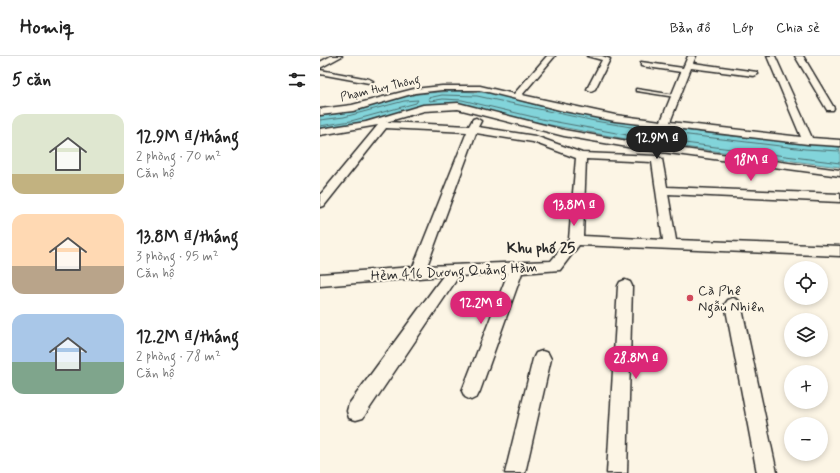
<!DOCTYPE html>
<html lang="vi">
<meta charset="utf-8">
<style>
:root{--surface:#fff;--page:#f6f6f6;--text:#222;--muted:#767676;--line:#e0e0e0;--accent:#db2777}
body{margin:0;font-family:Mynerve,sans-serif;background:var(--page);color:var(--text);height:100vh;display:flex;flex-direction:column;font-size:15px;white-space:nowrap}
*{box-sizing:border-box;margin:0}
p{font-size:13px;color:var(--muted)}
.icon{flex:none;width:22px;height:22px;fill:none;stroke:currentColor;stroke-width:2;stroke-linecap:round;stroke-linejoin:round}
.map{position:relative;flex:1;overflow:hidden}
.panel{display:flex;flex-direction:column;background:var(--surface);width:320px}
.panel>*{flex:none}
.buttons{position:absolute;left:464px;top:205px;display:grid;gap:8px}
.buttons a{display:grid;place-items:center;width:44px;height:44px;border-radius:50%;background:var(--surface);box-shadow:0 2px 6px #0003;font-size:20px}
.price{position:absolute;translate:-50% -34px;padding:0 9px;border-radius:14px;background:var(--accent);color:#fff;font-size:13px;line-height:26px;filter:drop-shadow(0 1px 2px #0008)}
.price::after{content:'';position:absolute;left:50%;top:24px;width:12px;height:9px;margin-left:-6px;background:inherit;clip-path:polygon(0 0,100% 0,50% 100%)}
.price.active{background:#222;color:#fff}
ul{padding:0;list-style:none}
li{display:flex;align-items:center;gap:12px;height:100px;padding:0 12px}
li span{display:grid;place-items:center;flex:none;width:112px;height:80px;border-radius:12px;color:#555}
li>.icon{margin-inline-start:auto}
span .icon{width:48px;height:48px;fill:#fffc;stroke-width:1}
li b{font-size:17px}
h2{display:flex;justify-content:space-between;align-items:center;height:48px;padding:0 12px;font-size:17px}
header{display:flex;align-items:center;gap:24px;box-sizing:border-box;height:56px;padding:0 20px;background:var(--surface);border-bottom:1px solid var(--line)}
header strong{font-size:19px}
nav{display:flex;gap:22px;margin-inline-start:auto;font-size:14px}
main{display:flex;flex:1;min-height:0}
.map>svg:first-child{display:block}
</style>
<header>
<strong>Homiq</strong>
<nav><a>Bản đồ</a><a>Lớp</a><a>Chia sẻ</a></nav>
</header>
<main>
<section class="panel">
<h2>5 căn<svg class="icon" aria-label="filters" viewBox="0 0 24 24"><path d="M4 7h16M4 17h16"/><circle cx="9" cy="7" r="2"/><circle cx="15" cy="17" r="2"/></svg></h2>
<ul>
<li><span style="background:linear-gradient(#dfe7d0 75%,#c2b280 0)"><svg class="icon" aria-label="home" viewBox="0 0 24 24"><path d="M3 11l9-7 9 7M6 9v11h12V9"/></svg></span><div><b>12.9M ₫/tháng</b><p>2 phòng · 70 m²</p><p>Căn hộ</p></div></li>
<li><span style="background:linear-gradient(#ffd9b3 65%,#b9a48a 0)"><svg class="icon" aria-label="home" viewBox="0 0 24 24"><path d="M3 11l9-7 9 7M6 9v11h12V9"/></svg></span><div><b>13.8M ₫/tháng</b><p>3 phòng · 95 m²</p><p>Căn hộ</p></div></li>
<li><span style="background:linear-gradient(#a9c7e8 60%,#7fa58c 0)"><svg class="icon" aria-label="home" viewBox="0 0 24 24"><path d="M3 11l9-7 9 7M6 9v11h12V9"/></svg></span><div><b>12.2M ₫/tháng</b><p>2 phòng · 78 m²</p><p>Căn hộ</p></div></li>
</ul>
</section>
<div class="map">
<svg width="520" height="417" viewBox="0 0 520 417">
<rect width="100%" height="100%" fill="#fcf5e5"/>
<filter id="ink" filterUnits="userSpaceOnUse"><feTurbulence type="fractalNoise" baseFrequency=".025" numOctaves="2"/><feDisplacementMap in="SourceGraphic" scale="8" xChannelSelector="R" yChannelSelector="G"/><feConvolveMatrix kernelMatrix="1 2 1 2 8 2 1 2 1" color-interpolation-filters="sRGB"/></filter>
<g filter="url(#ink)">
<path fill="#82d4da" stroke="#5f9094" d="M 138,35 L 171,37 L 224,51 L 303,66 L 401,79 L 520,91 L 520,111 L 317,85 L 225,68 L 142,48 L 104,49 L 32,69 L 0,74 L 0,60 C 28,58 53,48 81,41 C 100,37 119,36 138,35 Z"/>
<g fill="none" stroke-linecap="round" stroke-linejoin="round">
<g stroke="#4e6f71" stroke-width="1">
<path d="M 0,64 L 24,61 L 84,45 L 98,44 L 96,47 L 31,65 L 0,70"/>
<path d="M 520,95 L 485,93 L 335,75 L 275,65 L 157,40 L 122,39 L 108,42 L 110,45 L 123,43 L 142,44 L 226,64 L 318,81 L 520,107"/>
</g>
<defs>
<path id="service" d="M 316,33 L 355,39 L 357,40 L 355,41 L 317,35 L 316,35 Z"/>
<g id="minor">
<path d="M 227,0 L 235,0 L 202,39 L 295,59 L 341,65 L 361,16 L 321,10 L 321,6 L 363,12 L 368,0 L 376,0 L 373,7 L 437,16 L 438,18 L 434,20 L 371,12 L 350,66 L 481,81 L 447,0 L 455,0 L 492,82 L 520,84 L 520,90 L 488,88 L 295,65 L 244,55 L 160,34 L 122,34 L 95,37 L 33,55 L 0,59 L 0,53 L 32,49 L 94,33 L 122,30 L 160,30 L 194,38 Z"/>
<path d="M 267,0 L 282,0 L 290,3 L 275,33 L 271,35 L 267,33 L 282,4 Z"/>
<path d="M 475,0 L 483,0 L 514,52 L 513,54 L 507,54 Z"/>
<path d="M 0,14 L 49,23 L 53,25 L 49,27 L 0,18 Z"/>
<path d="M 138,47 L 244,74 L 319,87 L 520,114 L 520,120 L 319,93 L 244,80 L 138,53 L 104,55 L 66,66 L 149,70 L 153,63 L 156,62 L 161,65 L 158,71 L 215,80 L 262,97 L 337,100 L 342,103 L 347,131 L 520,138 L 520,146 L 348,138 L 356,184 L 520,190 L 520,200 L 259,189 L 240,214 L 202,217 L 160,335 L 157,341 L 151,344 L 145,341 L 142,335 L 188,217 L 139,220 L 43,362 L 36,364 L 29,362 L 27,355 L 29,348 L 123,220 L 0,230 L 0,218 L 93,211 L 147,76 L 66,72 L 4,150 L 0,151 L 0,139 L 58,69 L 0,79 L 0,73 L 46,66 L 103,49 ZM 156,77 L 213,86 L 256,102 L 249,183 L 231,205 L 107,210 ZM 266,103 L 332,106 L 343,184 L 263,180 Z"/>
<path d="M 305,224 L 310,226 L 312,230 L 307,417 L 287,417 L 298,230 L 300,226 Z"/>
<path d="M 413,242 L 418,244 L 421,248 L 457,417 L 437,417 L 405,248 L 408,244 Z"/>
<path d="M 222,295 L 228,297 L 231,303 L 205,417 L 185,417 L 213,303 L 216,297 Z"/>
</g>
<path id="tertiary" d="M 11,0 L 22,0 L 0,12 L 0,6 Z"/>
</defs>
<use href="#service" stroke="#2b2b2b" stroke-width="3"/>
<use href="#minor" stroke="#2b2b2b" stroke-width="3"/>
<use href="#tertiary" stroke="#2b2b2b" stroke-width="3"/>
<use href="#service" fill="#fcf5e5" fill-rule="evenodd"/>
<use href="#minor" fill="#fcf5e5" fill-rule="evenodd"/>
<use href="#tertiary" fill="#fcf5e5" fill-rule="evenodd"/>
</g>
</g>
<circle fill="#d1495b" stroke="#fcf5e5" stroke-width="1.5" cx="370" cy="242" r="4"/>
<g text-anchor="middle" stroke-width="4" stroke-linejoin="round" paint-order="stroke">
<g font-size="12" fill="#2b2b2b" stroke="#fcf5e5">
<text transform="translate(60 32) rotate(-13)" y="4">Phạm Huy Thông</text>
</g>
<g font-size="14" fill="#2b2b2b" stroke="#fcf5e5">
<text transform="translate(134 215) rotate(-3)" y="5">Hẻm 416 Dương Quảng Hàm</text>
</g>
<g font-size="14" fill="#2b2b2b" stroke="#fcf5e5" text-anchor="start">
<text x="378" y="239">Cà Phê<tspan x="378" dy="16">Ngẫu Nhiên</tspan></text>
</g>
<g font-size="15" font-weight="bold" fill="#2b2b2b" stroke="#fcf5e5">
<text x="221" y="197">Khu phố 25</text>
</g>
</g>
</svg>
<div class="buttons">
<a><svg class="icon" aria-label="locate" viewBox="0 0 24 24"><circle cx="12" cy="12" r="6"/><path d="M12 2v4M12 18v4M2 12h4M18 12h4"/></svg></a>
<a><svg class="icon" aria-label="layers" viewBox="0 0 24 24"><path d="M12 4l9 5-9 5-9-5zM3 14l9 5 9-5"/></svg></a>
<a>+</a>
<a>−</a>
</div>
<b class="price active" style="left:337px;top:104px">12.9M ₫</b>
<b class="price" style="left:431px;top:126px">18M ₫</b>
<b class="price" style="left:254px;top:171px">13.8M ₫</b>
<b class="price" style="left:161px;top:269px">12.2M ₫</b>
<b class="price" style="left:316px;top:324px">28.8M ₫</b>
</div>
</main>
